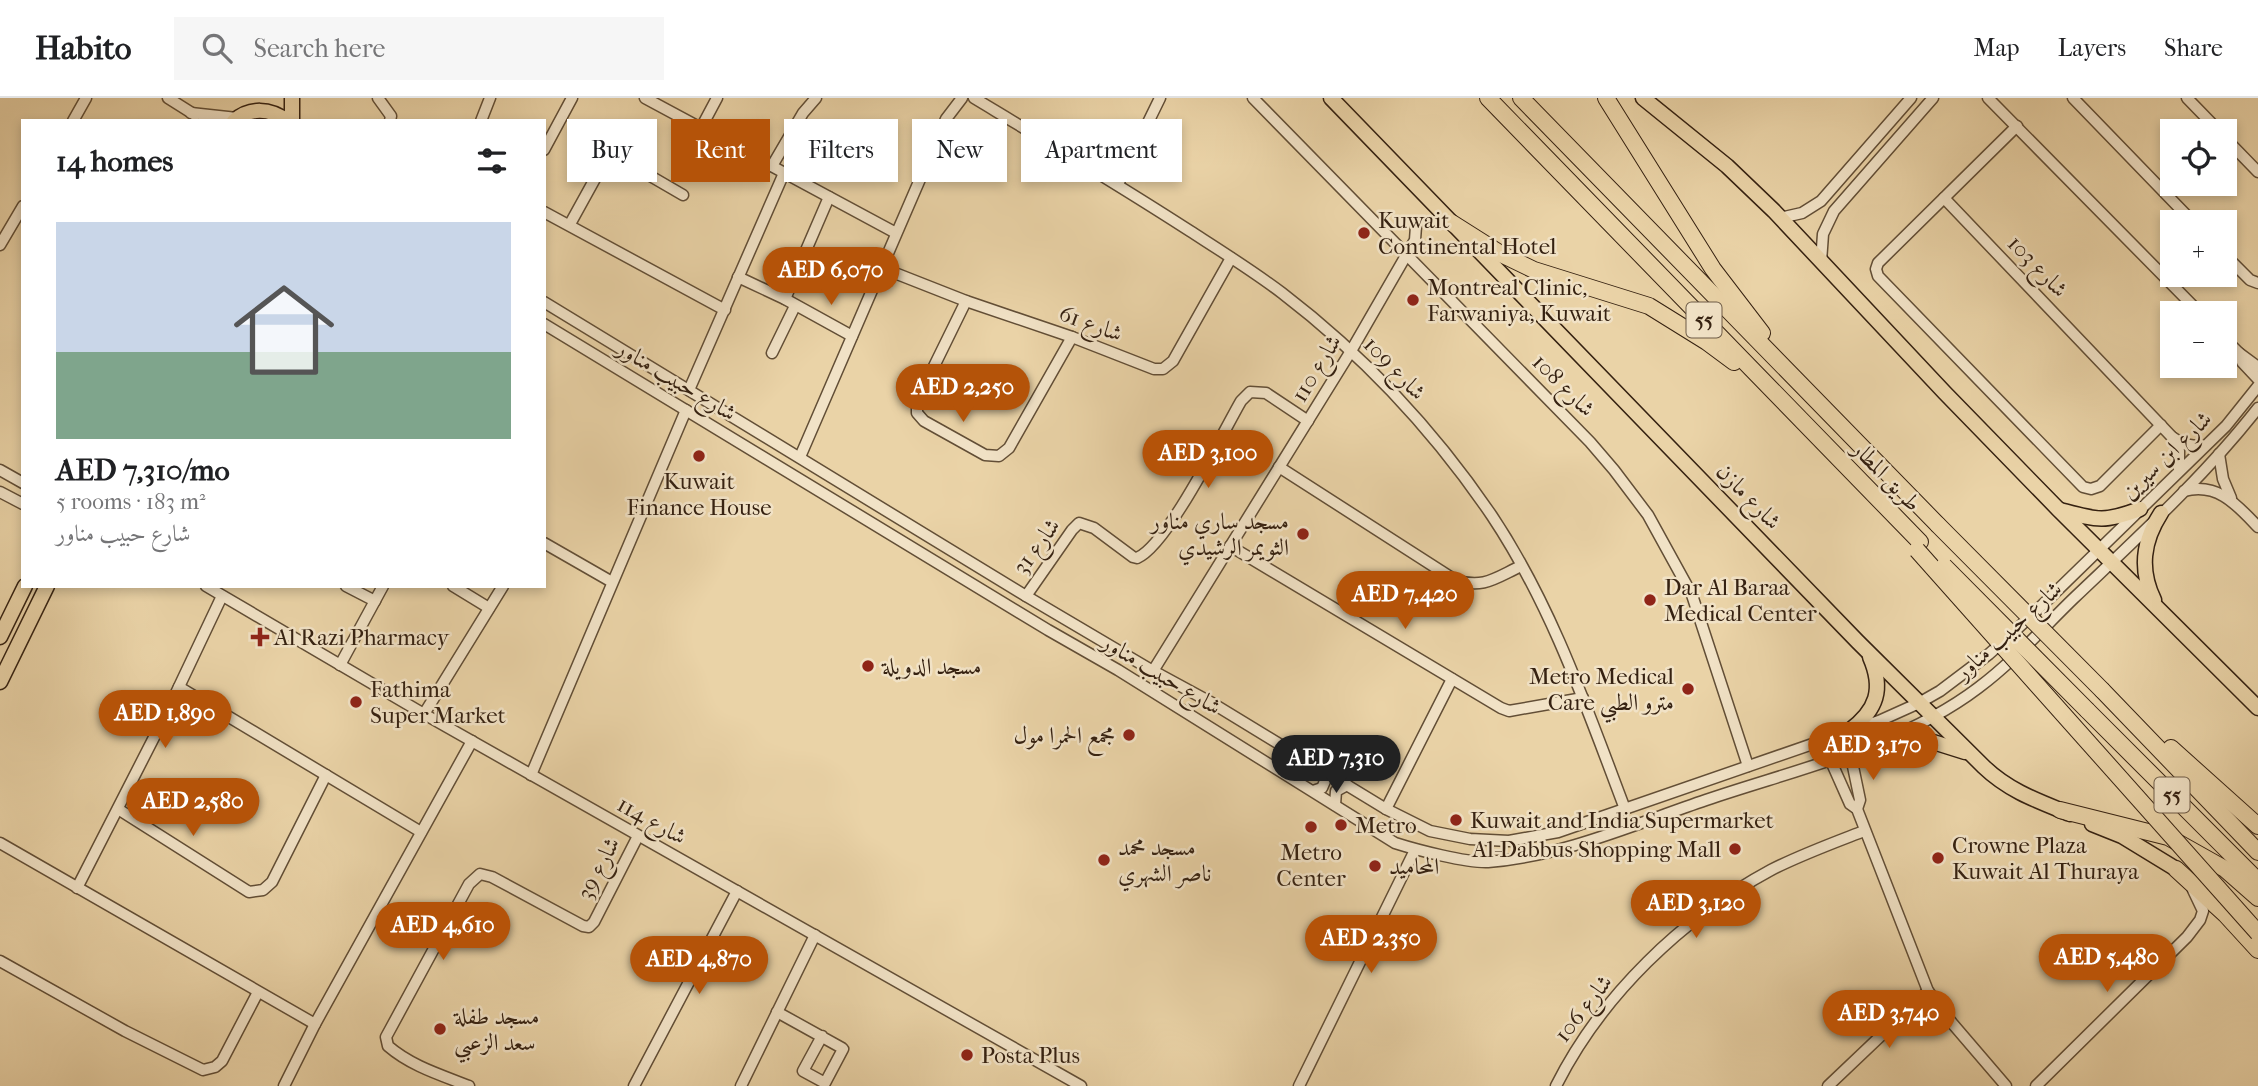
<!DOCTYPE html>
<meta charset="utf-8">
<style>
:root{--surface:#fff;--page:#f6f6f6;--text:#202124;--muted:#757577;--line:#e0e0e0;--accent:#b45309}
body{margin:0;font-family:"IM FELL French Canon",Amiri,serif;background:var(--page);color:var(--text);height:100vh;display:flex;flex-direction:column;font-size:26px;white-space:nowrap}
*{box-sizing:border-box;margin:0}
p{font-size:23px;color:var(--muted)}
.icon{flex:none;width:38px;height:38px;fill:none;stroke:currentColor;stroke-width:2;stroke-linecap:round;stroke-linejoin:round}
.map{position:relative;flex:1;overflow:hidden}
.details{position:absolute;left:21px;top:21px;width:525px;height:469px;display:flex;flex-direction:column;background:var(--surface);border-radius:0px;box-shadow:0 4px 10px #0003}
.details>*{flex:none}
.banner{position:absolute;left:567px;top:21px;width:665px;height:63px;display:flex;gap:14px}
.fabs{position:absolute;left:2160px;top:21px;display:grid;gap:14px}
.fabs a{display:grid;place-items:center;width:77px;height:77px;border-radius:0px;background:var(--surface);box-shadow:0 4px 10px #0003;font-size:35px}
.price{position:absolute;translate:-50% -60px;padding:0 16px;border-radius:24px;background:var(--accent);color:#fff;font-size:23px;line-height:46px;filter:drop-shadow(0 2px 4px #0008)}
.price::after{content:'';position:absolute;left:50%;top:42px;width:21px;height:16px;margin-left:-10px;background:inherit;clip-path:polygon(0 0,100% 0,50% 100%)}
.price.active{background:#222;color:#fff}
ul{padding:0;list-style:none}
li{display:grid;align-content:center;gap:14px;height:371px;padding:0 35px}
li span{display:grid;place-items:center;height:217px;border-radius:0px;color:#555}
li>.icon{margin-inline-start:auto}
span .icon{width:126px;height:126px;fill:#fffc;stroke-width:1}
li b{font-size:30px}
h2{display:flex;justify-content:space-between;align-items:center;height:84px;padding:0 35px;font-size:30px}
.pill{padding:0 24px;border-radius:0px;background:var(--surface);box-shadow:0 4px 10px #0003;font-size:24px;line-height:63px}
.pill.active{background:var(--accent);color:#fff}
header{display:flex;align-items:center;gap:42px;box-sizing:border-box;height:98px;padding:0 35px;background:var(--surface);border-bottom:2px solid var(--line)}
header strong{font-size:33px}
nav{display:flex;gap:38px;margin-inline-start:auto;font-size:24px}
.search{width:490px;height:63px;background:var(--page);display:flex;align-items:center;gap:18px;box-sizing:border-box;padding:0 24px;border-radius:0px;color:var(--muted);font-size:26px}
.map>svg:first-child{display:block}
</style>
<header>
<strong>Habito</strong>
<div class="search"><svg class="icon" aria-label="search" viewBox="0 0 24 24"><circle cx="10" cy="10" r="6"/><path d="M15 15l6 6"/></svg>Search here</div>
<nav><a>Map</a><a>Layers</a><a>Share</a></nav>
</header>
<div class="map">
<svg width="2258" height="988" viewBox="0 0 2258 988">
<rect width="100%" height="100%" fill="#ead3a7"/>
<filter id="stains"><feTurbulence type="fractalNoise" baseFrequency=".00286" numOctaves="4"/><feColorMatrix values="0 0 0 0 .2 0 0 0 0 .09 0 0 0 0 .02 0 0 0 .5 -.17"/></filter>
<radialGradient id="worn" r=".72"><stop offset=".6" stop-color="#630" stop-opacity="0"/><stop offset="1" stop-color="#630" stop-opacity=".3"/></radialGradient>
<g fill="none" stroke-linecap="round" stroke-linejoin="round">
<defs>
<g id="minor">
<path d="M 168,0 L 195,17"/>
<path d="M 378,0 L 391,18 L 390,23"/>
<path d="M 645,0 L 896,135"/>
<path d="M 974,0 C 1047,44 1119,87 1190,133 C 1221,153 1253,173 1282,195 C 1363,257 1435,334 1492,418 C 1552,508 1587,611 1625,711"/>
<path d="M 1253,0 L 1590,344 L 1614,372 L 1648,417 L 1692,497 L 1748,668"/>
<path d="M 1988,0 L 2200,215"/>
<path d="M 2073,0 L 2193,124"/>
<path d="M 2187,0 L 2219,33"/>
<path d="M 191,15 L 237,20"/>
<path d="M 73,23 L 86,0"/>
<path d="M 481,23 L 490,0"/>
<path d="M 2017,28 L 1878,165 L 1876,171 L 1878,178 L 2083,389 L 2091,391 L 2100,388 L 2161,327"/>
<path d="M 701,30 L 717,0"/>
<path d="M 2224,39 L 2258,74"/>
<path d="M 544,52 L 572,0"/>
<path d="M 772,68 L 803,15 L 816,0"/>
<path d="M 1118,86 L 1160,0"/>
<path d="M 1944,100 L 2172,339 L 2183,346 L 2203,349"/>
<path d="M 544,114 L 725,212"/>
<path d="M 1780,120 L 1802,115 L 1821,103 L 1911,0"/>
<path d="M 570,126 L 602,68 L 610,63 L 621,61 L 683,97"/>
<path d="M 0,147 L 23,108"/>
<path d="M 2224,156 L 2250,182 L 2258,185"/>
<path d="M 1821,164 L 1823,136 L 1834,113 L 1933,0"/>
<path d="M 882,170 L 966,203 L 1072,239 L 1154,271 L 1163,271 L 1173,263 L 1231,160"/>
<path d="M 738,179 L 785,201 L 852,238"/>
<path d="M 785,201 L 829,99"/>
<path d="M 966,203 L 917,303 L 917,315 L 924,323 L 985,357 L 999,358 L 1009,350 L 1072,239"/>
<path d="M 544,204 L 1026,498 L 1153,573 L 1212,605 L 1386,711 L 1430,733 L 1470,741 L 1509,743 L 1558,734 L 1879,623 L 1919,605 L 1940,593 L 1989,556 L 2030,519 L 2226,328 L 2258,288"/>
<path d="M 544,226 L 1048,532 L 1118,572 L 1395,745 C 1417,752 1467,765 1488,764 C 1564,758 1635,726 1706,702 C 1797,671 1900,649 1978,590 C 2013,564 2043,530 2074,500 C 2138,439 2204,379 2258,310"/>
<path d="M 2224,240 L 2239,255 L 2258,269"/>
<path d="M 772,255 L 795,208"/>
<path d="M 2239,255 L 2242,264 L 2258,281"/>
<path d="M 689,292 L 784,75"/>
<path d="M 2172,339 L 2179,353 L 2179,371"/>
<path d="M 2219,356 L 2223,381 L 2231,400"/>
<path d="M 800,359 L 946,21 L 962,0"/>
<path d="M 1279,369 L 1455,482 C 1484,491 1495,480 1521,468"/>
<path d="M 0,372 L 23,385"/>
<path d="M 2184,393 C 2218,384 2237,407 2258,429"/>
<path d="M 0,394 L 23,406"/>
<path d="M 544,445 L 612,484"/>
<path d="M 1230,448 L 1501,610 L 1509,613 L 1583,600"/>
<path d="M 206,488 L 424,616 L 1081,988"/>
<path d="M 346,488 L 375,503"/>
<path d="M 453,488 L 489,510"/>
<path d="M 1026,498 L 1072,432 L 1079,425 L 1094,430 L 1133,459 L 1137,460 C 1167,448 1222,336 1241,303 L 1250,294 L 1266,295 L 1308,323"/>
<path d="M 340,567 L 383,488"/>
<path d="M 1153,573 L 1351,253 L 1415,142 L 1416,128"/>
<path d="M 179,589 L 421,734"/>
<path d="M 424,616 L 503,488"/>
<path d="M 1850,654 L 1860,702 L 1857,711"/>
<path d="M 1830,661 L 1850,706 L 1857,711 L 1928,893 L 1952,925 L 2006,988"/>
<path d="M 531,677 L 686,312"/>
<path d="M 1313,693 L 1322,690 L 1325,683 L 1323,672"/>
<path d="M 1335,707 L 1336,693 L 1347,687"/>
<path d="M 118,711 L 249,794 L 263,792 L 272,784 L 326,677"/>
<path d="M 1386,711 L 1452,581"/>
<path d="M 0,745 L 315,926"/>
<path d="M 77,790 L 168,612 L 222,498"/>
<path d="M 0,863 L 125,933 L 203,972 L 215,969 L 222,963 L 258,894"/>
<path d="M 777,914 L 842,950 L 843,951 L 825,985 L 803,973 L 822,938"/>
<path d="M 284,988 L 315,926 L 472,643"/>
<path d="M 469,988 C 441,977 411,968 388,948 L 386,939 L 469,786 L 480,776 L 492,779 L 583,828 L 589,829 L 594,824 L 638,738"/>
<path d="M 634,988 L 737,793"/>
<path d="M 741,988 L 815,837"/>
<path d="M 1299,988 L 1415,752"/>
<path d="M 1556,988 C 1601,898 1682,820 1771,772 C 1800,757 1833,745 1864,733"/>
<path d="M 1828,988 L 1928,893"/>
<path d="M 2036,988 L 2187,839 L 2200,822 L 2203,813 L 2193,792"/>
</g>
<g id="major">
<path d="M 1331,0 L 1858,544 L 1984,669 C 2009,693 2038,703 2070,716"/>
<path d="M 1643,0 L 1727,68 L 1774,113 L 1945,295 L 2058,411 L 2258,610"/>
<path d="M 234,23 C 250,9 270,10 287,23"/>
<path d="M 292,23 L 292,0"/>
<path d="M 2060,412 C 2097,422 2103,425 2140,411"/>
<path d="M 2154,502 C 2139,471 2143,443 2161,415"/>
<path d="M 0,539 L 25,488"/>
<path d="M 0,584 L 47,488"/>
<path d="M 1849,633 C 1877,612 1884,591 1870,559"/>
<path d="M 1885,642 L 1930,643 L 1965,654"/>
<path d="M 2092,726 L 2122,738 L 2176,771"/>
</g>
<g id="highway">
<path d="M 1488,0 L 1920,444"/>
<path d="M 1521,0 L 1938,427"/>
<path d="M 1606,0 L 1713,171 L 1762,235"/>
<path d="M 1452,125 L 1501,156 L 1534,172 L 1649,208 L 1707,244 L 1734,264"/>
<path d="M 2102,592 L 2258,754"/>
<path d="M 2087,612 L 2258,783"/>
<path d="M 2171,650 L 2258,728"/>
<path d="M 2060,712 L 2168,739 L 2225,771 L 2258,800"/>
<path d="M 2176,771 L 2225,816 L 2258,852"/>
</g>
</defs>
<use href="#minor" stroke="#624e36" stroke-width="13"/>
<use href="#major" stroke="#352111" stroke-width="17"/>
<use href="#highway" stroke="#352111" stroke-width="18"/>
<use href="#minor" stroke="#f1e2c6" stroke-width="10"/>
<use href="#major" stroke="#ead3a7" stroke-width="14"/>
<use href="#highway" stroke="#ead3a7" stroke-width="16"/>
<defs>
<g id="highway-bridge">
<path d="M 1938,427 L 2102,592"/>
<path d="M 1917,452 L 2258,835"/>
<path d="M 1944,468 L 2087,612"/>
</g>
</defs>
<use href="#highway-bridge" stroke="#352111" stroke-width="18" stroke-linecap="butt"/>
<use href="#highway-bridge" stroke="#ead3a7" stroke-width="16"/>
</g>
<g fill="#8f2418" stroke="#f1e2c6" stroke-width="2.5">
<circle cx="1364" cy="135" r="7"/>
<circle cx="1413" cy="202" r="7"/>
<circle cx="699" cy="358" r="7"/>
<circle cx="1303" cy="436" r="7"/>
<circle cx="1650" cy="502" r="7"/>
<path d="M256.5 528.5h7v7h7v7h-7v7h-7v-7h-7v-7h7z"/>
<circle cx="868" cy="568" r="7"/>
<circle cx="1688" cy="591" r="7"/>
<circle cx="356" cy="604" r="7"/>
<circle cx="1129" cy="637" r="7"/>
<circle cx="1456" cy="722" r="7"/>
<circle cx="1341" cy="727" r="7"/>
<circle cx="1311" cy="729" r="7"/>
<circle cx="1735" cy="751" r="7"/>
<circle cx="1938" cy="760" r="7"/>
<circle cx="1104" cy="762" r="7"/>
<circle cx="1375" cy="768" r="7"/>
<circle cx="440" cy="931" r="7"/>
<circle cx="967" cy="957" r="7"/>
</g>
<g text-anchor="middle" stroke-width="5" stroke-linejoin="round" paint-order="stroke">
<g fill="#f1e2c6" stroke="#6d5b47" stroke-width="2">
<rect x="1686.5" y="204.5" width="35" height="35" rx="5"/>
<rect x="2154.5" y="679.5" width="35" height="35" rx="5"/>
</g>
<g font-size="21" font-weight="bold" fill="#352111">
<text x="1704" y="229">55</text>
<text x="2172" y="704">55</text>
</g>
<g font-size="23" fill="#352111" stroke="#f1e2c6" text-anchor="start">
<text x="1378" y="130">Kuwait<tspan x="1378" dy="26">Continental Hotel</tspan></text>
<text x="1427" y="197">Montreal Clinic,<tspan x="1427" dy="26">Farwaniya, Kuwait</tspan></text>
<text x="699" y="391" text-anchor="middle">Kuwait<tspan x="699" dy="26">Finance House</tspan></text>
<text x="1289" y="431" text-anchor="end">مسجد ساري مناور<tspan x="1289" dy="26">الثويمر الرشيدي</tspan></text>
<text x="1664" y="497">Dar Al Baraa<tspan x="1664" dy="26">Medical Center</tspan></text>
<text x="274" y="547">Al Razi Pharmacy</text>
<text x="882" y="576">مسجد الدويلة</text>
<text x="1674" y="586" text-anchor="end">Metro Medical<tspan x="1674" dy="26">Care مترو الطبي</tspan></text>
<text x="370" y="599">Fathima<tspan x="370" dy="26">Super Market</tspan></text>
<text x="1115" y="645" text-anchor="end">مجمع الحمرا مول</text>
<text x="1470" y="730">Kuwait and India Supermarket</text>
<text x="1355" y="735">Metro</text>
<text x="1952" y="755">Crowne Plaza<tspan x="1952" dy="26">Kuwait Al Thuraya</tspan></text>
<text x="1118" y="757">مسجد محمد<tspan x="1118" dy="26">ناصر الشهري</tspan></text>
<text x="1721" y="759" text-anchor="end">Al-Dabbus Shopping Mall</text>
<text x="1311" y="762" text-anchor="middle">Metro<tspan x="1311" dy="26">Center</tspan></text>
<text x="1389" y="776">المحاميد</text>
<text x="454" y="926">مسجد طفلة<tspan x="454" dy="26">سعد الزعبي</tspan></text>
<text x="981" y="965">Posta Plus</text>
</g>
<g font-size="23" fill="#352111" stroke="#f1e2c6">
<text transform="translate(2038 168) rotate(46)" y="8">شارع 103</text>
<text transform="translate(1091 225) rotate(20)" y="8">شارع 61</text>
<text transform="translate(1316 270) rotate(-59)" y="8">شارع 110</text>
<text transform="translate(1395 270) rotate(46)" y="8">شارع 109</text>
<text transform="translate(677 282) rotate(31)" y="8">شارع حبيب مناور</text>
<text transform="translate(1564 287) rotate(45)" y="8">شارع 108</text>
<text transform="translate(2166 357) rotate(-44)" y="8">شارع ابن سيرين</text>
<text transform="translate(1887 378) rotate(46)" y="8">طريق المطار</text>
<text transform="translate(1749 398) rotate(46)" y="8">شارع مازن</text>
<text transform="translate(1036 448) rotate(-54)" y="8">شارع 31</text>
<text transform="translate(2008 532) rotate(-42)" y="8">شارع حبيب مناور</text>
<text transform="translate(1162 576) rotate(31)" y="8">شارع حبيب مناور</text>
<text transform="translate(652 722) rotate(29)" y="8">شارع 114</text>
<text transform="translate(598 770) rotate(-63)" y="8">شارع 39</text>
<text transform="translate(1583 910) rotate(-52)" y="8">شارع 106</text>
</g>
</g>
<rect width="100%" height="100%" filter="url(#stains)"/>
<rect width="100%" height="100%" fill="url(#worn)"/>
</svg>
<div class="fabs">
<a><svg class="icon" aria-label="locate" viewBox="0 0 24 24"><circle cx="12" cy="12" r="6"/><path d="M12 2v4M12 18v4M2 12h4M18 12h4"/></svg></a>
<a>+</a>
<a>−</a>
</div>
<b class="price" style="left:831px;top:209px">AED 6,070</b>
<b class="price" style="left:963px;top:326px">AED 2,250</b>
<b class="price" style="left:1208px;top:392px">AED 3,100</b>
<b class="price" style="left:1405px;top:533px">AED 7,420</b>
<b class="price" style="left:165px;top:652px">AED 1,890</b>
<b class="price" style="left:1873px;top:684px">AED 3,170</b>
<b class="price active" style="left:1336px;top:697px">AED 7,310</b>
<b class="price" style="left:193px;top:740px">AED 2,580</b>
<b class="price" style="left:1696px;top:842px">AED 3,120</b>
<b class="price" style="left:443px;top:864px">AED 4,610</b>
<b class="price" style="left:1371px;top:877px">AED 2,350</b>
<b class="price" style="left:2107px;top:896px">AED 5,480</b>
<b class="price" style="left:699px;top:898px">AED 4,870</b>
<b class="price" style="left:1889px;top:952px">AED 3,740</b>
<div class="banner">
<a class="pill">Buy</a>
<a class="pill active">Rent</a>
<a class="pill">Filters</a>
<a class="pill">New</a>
<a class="pill">Apartment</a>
</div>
<section class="details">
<h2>14 homes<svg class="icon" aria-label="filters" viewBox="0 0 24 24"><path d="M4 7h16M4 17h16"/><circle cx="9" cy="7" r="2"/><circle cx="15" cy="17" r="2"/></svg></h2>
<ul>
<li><span style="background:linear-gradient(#c9d6e8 60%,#7fa58c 0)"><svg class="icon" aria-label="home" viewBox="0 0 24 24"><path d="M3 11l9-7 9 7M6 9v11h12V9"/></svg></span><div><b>AED 7,310/mo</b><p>5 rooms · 183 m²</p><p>شارع حبيب مناور</p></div></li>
</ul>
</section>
</div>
